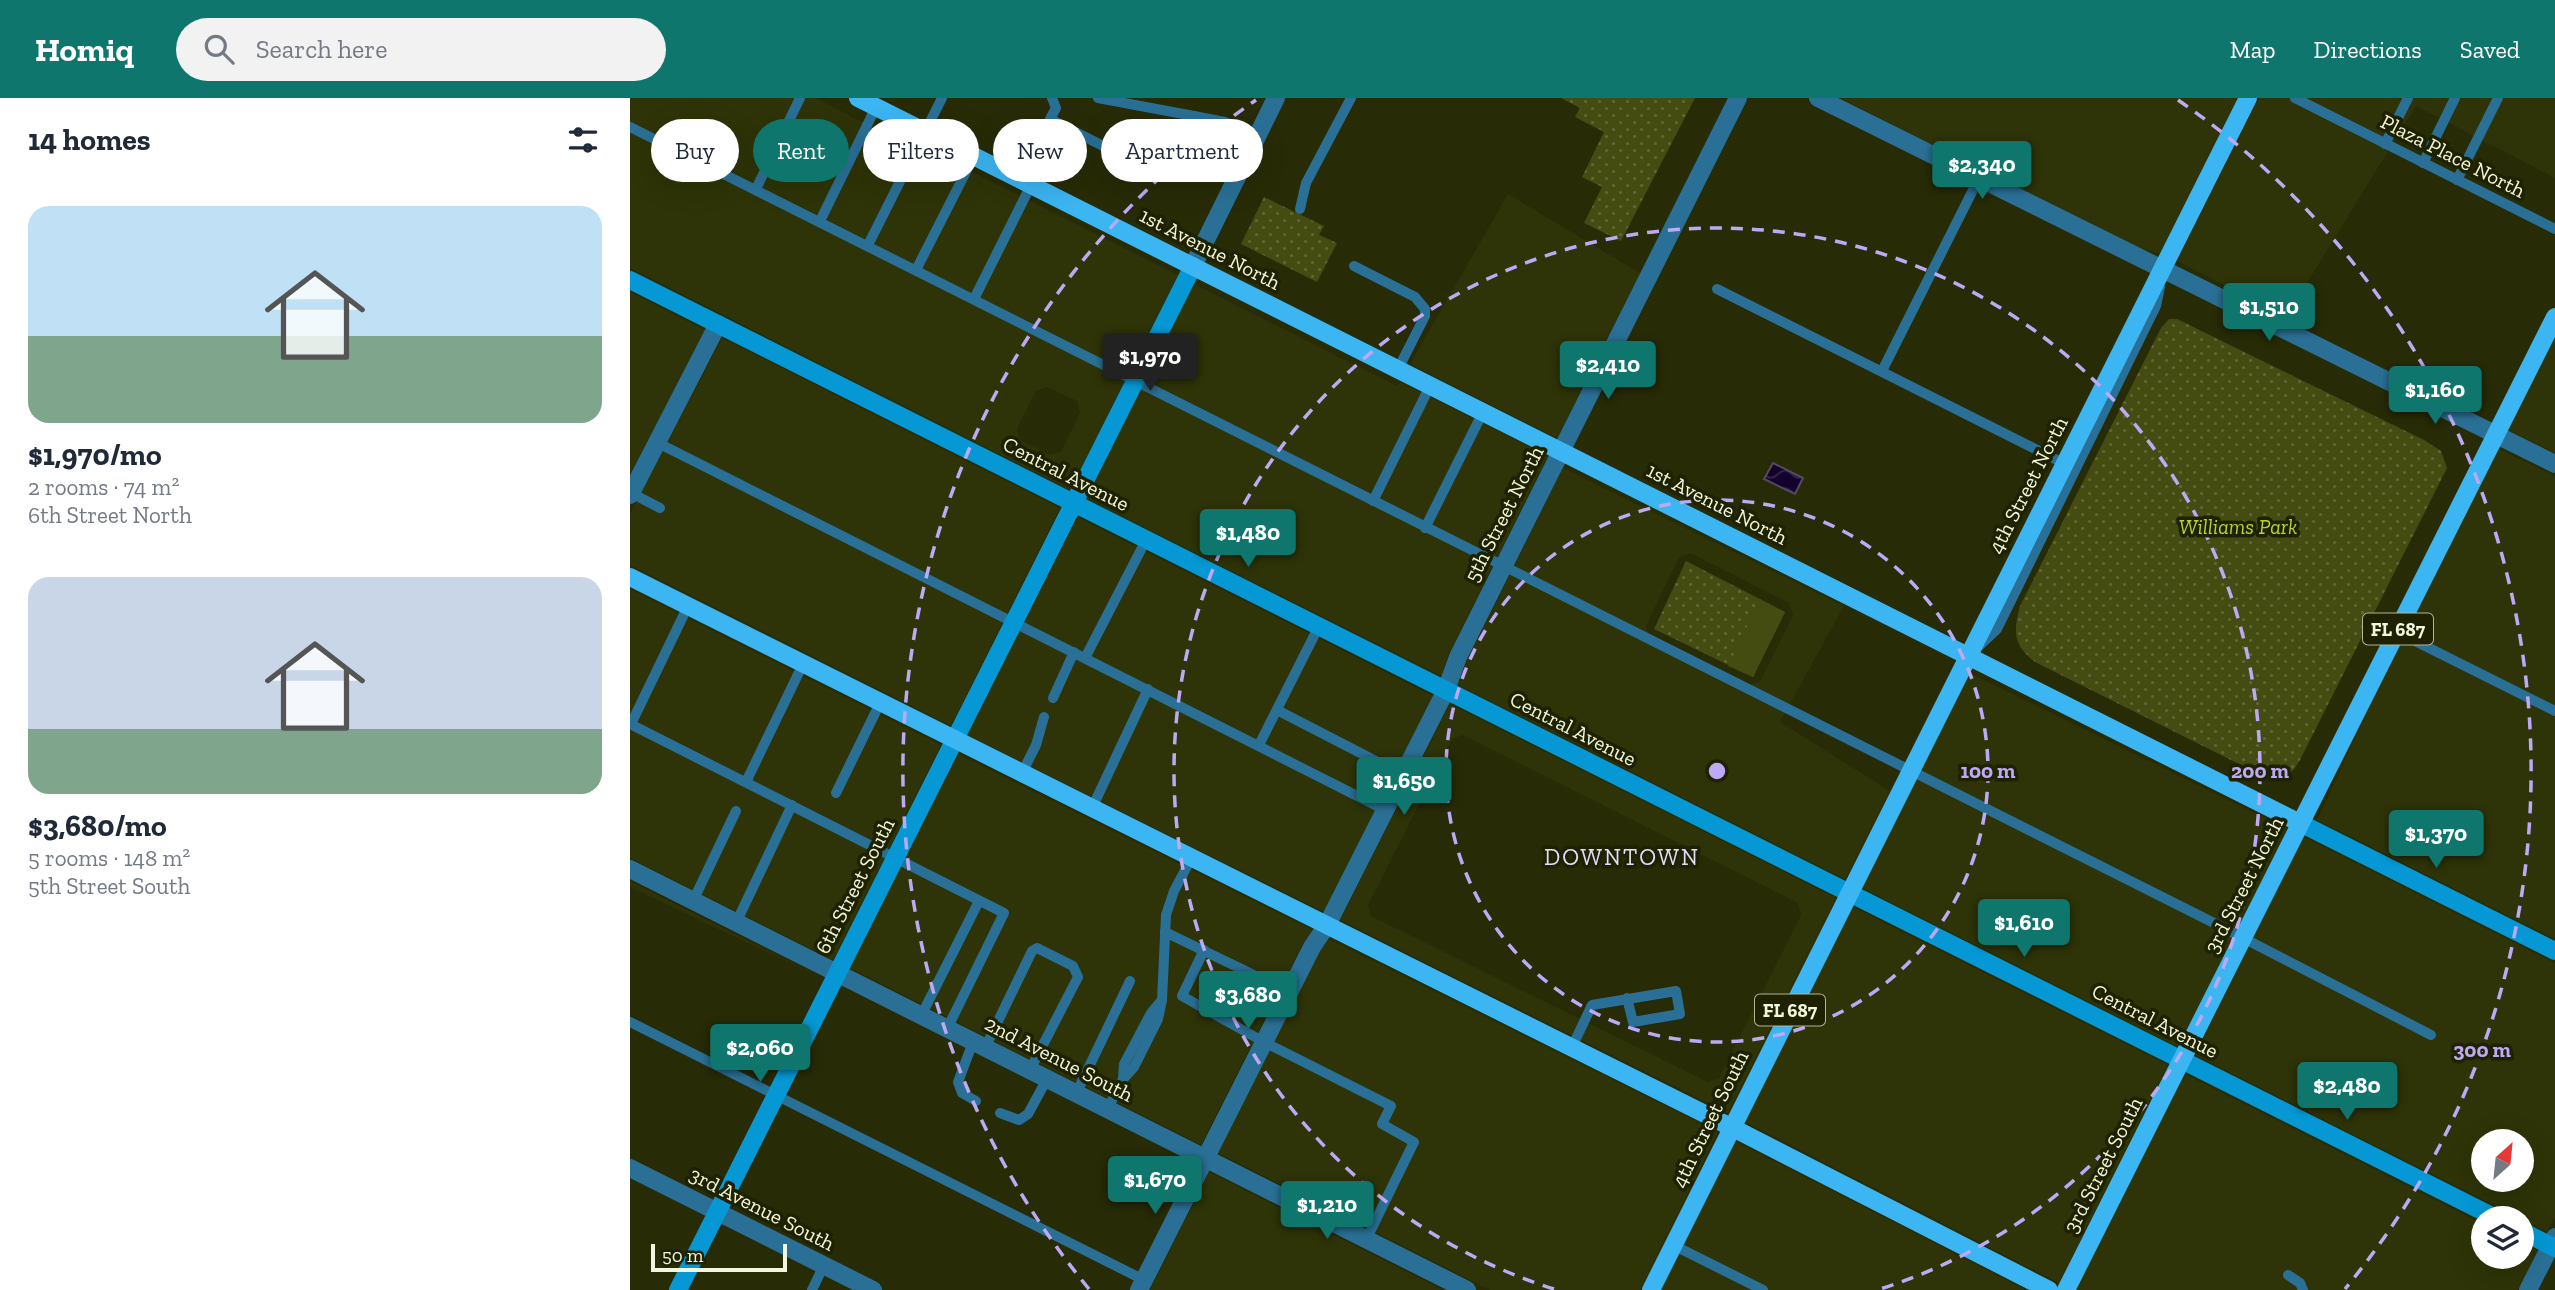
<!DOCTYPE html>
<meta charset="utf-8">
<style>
:root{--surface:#fff;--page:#f2f2f3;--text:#1f2937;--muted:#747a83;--accent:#0f766e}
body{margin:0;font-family:"Zilla Slab",serif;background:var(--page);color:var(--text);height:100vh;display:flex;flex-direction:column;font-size:26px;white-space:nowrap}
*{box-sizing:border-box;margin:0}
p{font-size:23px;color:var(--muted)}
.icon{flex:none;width:38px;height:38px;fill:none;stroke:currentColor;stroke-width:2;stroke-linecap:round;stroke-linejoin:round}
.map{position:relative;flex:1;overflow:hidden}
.panel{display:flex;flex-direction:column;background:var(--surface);width:630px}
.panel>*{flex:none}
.top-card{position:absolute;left:21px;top:21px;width:665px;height:63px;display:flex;gap:14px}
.needle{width:46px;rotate:27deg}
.buttons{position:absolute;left:1841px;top:1031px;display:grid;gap:14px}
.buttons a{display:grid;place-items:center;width:63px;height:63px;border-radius:50%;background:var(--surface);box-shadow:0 7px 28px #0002;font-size:35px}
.scale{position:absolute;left:21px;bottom:18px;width:136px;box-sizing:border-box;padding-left:7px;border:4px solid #f1f6dc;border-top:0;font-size:19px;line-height:24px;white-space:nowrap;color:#f1f6dc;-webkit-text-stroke:5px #1e2200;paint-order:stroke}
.price{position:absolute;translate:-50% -60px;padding:0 16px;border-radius:7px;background:var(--accent);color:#fff;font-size:23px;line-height:46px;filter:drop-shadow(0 2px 4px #0008)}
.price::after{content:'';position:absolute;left:50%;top:42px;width:21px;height:16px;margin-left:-10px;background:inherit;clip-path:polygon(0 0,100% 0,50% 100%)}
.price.selected{background:#222;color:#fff}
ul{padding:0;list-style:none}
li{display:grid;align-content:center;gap:14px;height:371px;padding:0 28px}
li span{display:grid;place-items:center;height:217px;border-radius:21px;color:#555}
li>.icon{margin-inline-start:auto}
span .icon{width:126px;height:126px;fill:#fffc;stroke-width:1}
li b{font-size:30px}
h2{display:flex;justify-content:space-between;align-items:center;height:84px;padding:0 28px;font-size:30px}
.chip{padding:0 24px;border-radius:32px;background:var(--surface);box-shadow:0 7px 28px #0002;font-size:24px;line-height:63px}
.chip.selected{background:var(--accent);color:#fff}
header{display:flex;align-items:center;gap:42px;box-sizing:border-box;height:98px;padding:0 35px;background:var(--accent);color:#fff}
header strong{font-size:33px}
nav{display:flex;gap:38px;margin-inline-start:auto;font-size:24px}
.search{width:490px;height:63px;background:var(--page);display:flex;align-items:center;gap:18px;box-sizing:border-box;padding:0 24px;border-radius:38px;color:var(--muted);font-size:26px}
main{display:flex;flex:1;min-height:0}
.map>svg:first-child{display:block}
</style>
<header>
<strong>Homiq</strong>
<div class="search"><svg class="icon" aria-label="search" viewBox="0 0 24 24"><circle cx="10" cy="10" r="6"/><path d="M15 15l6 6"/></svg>Search here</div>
<nav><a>Map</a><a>Directions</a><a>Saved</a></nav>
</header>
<main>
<section class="panel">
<h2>14 homes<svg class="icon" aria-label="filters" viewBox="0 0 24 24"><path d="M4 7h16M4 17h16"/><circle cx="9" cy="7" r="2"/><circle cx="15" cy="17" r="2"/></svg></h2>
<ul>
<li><span style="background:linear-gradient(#bfe0f5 60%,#7fa58c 0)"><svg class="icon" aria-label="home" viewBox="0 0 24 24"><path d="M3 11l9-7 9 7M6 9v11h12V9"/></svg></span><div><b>$1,970/mo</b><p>2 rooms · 74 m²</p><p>6th Street North</p></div></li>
<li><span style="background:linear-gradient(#c9d6e8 70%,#7fa58c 0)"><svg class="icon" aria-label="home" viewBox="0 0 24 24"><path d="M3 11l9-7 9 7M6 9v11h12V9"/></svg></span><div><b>$3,680/mo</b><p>5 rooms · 148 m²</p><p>5th Street South</p></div></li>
</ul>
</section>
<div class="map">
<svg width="1925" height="1192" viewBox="0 0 1925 1192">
<defs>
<pattern id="grass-dots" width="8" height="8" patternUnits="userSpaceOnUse" patternTransform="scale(1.75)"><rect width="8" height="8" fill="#454c12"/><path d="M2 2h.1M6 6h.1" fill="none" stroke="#606634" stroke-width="1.8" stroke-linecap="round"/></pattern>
<pattern id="water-waves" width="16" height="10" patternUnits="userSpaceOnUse" patternTransform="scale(1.75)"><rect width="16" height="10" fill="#13012d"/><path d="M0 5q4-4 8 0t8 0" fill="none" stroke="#36274b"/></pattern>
</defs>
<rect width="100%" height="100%" fill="#272b06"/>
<g fill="#2e3407" fill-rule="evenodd">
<path d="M 0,0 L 186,0 L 248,32 L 289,47 L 548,177 L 440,392 L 0,170 ZM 417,289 L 447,303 L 450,315 L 431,353 L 420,357 L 390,342 L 387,331 L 406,293 Z"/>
<path d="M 1210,0 L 1608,0 L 1530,156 L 1504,148 Z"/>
<path d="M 1629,0 L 1925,0 L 1925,80 L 1786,8 L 1656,219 L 1547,163 Z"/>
<path d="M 878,96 L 1010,175 L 927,340 L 780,266 Z"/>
<path d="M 564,186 L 767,288 L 770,284 L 918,358 L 819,555 L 811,578 L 456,400 Z"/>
<path d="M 0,194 L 75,232 L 0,376 Z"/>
<path d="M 1925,239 L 1925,355 L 1878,332 Z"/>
<path d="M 92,240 L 430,410 L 321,628 L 0,467 L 0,416 Z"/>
<path d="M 1869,351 L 1925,378 L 1925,841 L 1687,722 L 1743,602 Z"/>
<path d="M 933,370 L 1214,508 L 1150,624 L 1260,693 L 1215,781 L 828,587 L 837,563 ZM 1060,455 L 1159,505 L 1163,517 L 1130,583 L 1119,588 L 1020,540 L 1016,528 L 1049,460 Z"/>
<path d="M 447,419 L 803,598 L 694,814 L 337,637 Z"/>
<path d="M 0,491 L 311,647 L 203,862 L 0,760 Z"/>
<path d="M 1340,575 L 1657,731 L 1548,949 L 1232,790 Z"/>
<path d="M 820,606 L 1206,800 L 1098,1015 L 710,822 ZM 833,637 L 1168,805 L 1171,817 L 1089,980 L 1078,984 L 741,818 L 738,807 L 822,641 Z"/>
<path d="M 328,656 L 683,832 L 673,845 L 571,1047 L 220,870 Z"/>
<path d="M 1674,739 L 1925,865 L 1925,1118 L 1917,1134 L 1565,957 ZM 1853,1043 L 1892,1043 L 1892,1082 L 1853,1082 Z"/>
<path d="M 0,783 L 194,881 L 0,789 Z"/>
<path d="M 1223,809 L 1538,967 L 1429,1185 L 1115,1024 Z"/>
<path d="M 699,841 L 1088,1034 L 1010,1192 L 860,1192 L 588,1055 L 689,854 Z"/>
<path d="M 1555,976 L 1853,1126 L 1853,1158 L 1892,1158 L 1892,1145 L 1908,1153 L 1888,1192 L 1446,1192 Z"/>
<path d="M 1105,1043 L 1396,1192 L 1031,1192 Z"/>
<path d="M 579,1074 L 813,1192 L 520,1192 Z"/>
</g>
<g fill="url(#grass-dots)">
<path d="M 931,0 L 1065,0 L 991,143 L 954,125 L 972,89 L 952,79 L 974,34 L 945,19 L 950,10 Z"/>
<path d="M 634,99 L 694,128 L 689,137 L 707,145 L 687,184 L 611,146 Z"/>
<path d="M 1539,221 L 1547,221 L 1794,342 L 1811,353 L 1817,370 L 1670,662 C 1660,679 1654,682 1635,679 L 1405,564 C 1383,547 1383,534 1390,508 L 1531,230 Z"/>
<path d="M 1056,463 L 1155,514 L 1123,579 L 1024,531 Z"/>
</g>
<path fill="#454c12" d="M 1130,501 L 1155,514 L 1123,579 L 1098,568 Z"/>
<path fill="url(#water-waves)" stroke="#564a62" stroke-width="2" d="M 1143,365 L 1173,380 L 1165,396 L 1134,381 Z"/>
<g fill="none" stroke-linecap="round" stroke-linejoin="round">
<g stroke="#2a7096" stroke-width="10">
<path d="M 422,0 L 426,10 L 420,21 L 534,79 L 564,18 L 595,24 L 626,41"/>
<path d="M 468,0 L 564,18"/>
<path d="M 1665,0 L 1925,131"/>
<path d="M 0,29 L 1580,823 L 1801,937"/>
<path d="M 1755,46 L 1778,0"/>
<path d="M 1793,65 L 1825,0"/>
<path d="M 1827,82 L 1868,0"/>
<path d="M 126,91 L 170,0"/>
<path d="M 670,111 L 676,85 L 721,0"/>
<path d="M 190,123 L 246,9"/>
<path d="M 238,147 L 312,0"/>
<path d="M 724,168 L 785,199 L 795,211 L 795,218 L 768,271"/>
<path d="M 286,172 L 344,58"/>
<path d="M 1087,191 L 1435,366"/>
<path d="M 344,201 L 401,87"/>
<path d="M 1252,273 L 1349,80"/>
<path d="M 28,345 L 755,712"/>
<path d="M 1,395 L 30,410"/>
<path d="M 743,403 L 800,288"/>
<path d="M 795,430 L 853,314"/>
<path d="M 1767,534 L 1925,613"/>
<path d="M 1349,548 L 1367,531 L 1526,208 L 1530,189"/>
<path d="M 455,560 L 516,442"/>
<path d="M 423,600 L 444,554"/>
<path d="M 647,612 L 773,677"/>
<path d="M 0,626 L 374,815 L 317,931"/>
<path d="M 1,626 L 58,508"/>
<path d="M 629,647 L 689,528"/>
<path d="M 392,675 L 406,647 L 414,619"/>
<path d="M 116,684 L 173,566"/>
<path d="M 206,695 L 250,605"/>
<path d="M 462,710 L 518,591"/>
<path d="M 63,803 L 106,713"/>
<path d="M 106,825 L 162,707"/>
<path d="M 535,834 L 659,894"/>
<path d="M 574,852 L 552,898 L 634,944 L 761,1008 L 752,1026 L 784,1044 L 736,1142"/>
<path d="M 291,918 L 349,803"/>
<path d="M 0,924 L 514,1182"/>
<path d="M 343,944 L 328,984 L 332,995 L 346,1003"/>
<path d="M 942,949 L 962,907 L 1046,893 L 1050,916 L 1003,924 L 997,900"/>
<path d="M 355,950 L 402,853 L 407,850 L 443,868 L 448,879 L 400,972"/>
<path d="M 493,981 L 504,969 L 528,921 L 532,902 L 536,817 L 544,793 L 562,759"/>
<path d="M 446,996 L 500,883"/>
<path d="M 477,1012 L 493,981 L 494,966 L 521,915 L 532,902"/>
<path d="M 370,1015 L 389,1022 L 398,1016 L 417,981"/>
<path d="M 1043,1147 L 1133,1192"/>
<path d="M 1658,1177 L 1670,1185 L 1673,1192"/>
<path d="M 182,1192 L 194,1167"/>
</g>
<g stroke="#2a7096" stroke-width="18">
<path d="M 1188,0 L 1925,366"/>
<path d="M 563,168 L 646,0"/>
<path d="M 0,397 L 88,226"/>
<path d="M 0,771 L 837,1192"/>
<path d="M 0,1070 L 243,1192"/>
<path d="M 509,1192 L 682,849 L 697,827 L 816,592 L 828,559 L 1108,0"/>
<path d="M 1898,1192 L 1925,1139"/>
</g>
<g stroke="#0598d5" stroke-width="18">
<path d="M 0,182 L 1866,1120"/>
<path d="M 1670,725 L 1925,853"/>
<path d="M 1892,1133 L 1925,1150"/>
<path d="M 48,1192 L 563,168"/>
</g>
<g stroke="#3cb5f3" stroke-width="18">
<path d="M 228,0 L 1670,725"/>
<path d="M 0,479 L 1101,1029 L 1419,1192"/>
<path d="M 1021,1192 L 1618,0"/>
<path d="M 1436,1192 L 1925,219"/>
</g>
</g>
<g fill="none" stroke="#bda9f5" stroke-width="3.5" stroke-dasharray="12 9">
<circle cx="1087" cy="673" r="271"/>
<path d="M924 1191A543 543 0 1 1 1250 1191"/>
<path d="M459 1191A814 814 0 0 1 626 2M1548 2A814 814 0 0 1 1715 1191"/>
</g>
<g text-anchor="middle" stroke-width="7" stroke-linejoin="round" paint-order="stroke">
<g fill="#1e2200" stroke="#b2b69a" stroke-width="2">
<rect x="1733" y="515.5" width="70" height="31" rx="5"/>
<rect x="1125" y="896.5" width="70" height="31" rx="5"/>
</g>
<g font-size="19" font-weight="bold" fill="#f1f6dc">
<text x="1768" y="538">FL 687</text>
<text x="1160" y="919">FL 687</text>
</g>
<g font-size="21" fill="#f1f6dc" stroke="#1e2200">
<text transform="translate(1823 58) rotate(27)" y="7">Plaza Place North</text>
<text transform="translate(580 151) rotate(27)" y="7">1st Avenue North</text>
<text transform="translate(436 376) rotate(27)" y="7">Central Avenue</text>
<text transform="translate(1398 387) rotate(-63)" y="7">4th Street North</text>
<text transform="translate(1087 406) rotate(27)" y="7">1st Avenue North</text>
<text transform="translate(874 416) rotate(-63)" y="7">5th Street North</text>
<text transform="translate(943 631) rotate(27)" y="7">Central Avenue</text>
<text transform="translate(1614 787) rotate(-63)" y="7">3rd Street North</text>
<text transform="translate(225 788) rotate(-63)" y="7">6th Street South</text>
<text transform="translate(1525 923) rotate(27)" y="7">Central Avenue</text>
<text transform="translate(429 961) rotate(27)" y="7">2nd Avenue South</text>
<text transform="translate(1080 1021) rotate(-64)" y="7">4th Street South</text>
<text transform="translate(1473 1067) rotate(-63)" y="7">3rd Street South</text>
<text transform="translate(132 1111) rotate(27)" y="7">3rd Avenue South</text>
</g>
<g font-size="21" font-style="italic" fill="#bed032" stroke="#1e2200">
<text x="1608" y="436">Williams Park</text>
</g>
<g font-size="23" letter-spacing="2" fill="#e2dcf9" stroke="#1e2200">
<text x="992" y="767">DOWNTOWN</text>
</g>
</g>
<circle cx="1087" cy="673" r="10" fill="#bda9f5" stroke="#1e2200" stroke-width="3.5"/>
<g font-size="21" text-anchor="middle" font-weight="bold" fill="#bda9f5" stroke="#1e2200" stroke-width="7" stroke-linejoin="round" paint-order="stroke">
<text x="1358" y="680">100 m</text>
<text x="1630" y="680">200 m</text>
<text x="1852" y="959">300 m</text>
</g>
</svg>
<div class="buttons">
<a><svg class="needle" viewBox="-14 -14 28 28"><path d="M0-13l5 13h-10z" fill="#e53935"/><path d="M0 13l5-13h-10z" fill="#747a83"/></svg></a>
<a><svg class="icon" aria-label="layers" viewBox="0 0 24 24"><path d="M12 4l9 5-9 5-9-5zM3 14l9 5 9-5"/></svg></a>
</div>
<div class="scale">50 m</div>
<b class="price" style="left:1352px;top:103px">$2,340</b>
<b class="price" style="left:1639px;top:245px">$1,510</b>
<b class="price selected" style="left:520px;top:295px">$1,970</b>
<b class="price" style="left:978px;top:303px">$2,410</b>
<b class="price" style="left:1805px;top:328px">$1,160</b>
<b class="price" style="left:618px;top:471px">$1,480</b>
<b class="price" style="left:774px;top:719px">$1,650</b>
<b class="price" style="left:1806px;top:772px">$1,370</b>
<b class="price" style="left:1394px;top:861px">$1,610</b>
<b class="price" style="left:618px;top:933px">$3,680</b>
<b class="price" style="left:130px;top:986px">$2,060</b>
<b class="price" style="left:1717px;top:1024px">$2,480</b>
<b class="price" style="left:525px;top:1118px">$1,670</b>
<b class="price" style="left:697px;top:1143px">$1,210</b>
<div class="top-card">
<a class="chip">Buy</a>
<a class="chip selected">Rent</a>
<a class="chip">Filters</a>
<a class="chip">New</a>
<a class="chip">Apartment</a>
</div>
</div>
</main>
